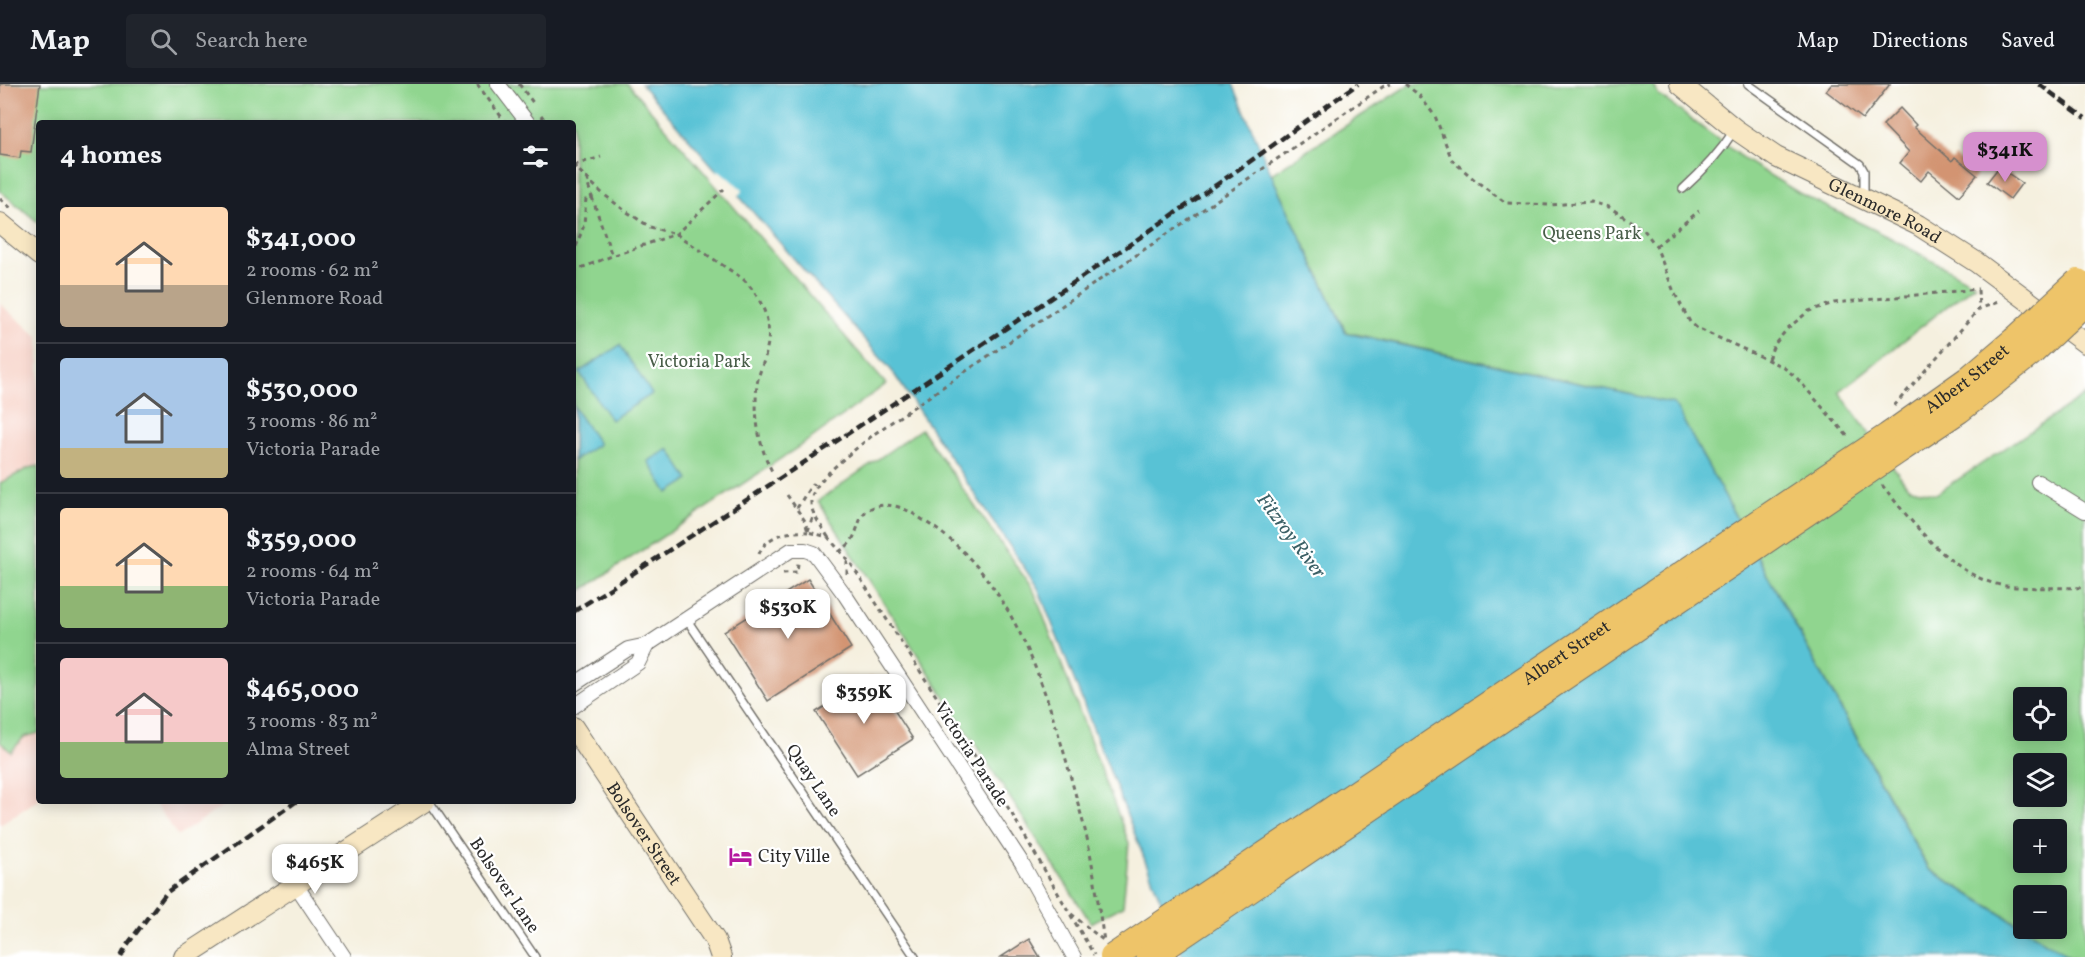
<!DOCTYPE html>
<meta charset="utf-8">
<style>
:root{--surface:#171b24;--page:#20242c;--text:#f1f3f6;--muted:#9ea1a6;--line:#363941;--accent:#d690ce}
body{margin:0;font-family:Vollkorn,serif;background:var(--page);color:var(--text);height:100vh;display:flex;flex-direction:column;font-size:22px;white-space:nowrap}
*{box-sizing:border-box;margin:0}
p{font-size:20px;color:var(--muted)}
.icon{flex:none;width:33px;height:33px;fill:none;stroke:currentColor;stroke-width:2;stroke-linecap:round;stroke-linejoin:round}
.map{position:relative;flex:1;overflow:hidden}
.side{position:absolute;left:36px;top:36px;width:540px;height:684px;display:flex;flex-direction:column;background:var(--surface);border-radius:6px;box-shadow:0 3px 15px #0003}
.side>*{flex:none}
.controls{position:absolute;left:2013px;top:603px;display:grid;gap:12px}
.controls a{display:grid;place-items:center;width:54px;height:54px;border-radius:6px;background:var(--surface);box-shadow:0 3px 15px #0003;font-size:30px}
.price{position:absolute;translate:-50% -51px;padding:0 14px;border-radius:12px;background:#fff;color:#222;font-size:20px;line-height:39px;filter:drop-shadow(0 2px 3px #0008)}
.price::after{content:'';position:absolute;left:50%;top:36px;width:18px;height:14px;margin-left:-9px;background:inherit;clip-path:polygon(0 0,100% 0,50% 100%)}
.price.active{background:var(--accent);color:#111}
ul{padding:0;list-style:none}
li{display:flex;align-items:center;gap:18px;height:150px;padding:0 24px}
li+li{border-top:2px solid var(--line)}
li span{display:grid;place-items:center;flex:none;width:168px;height:120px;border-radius:6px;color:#555}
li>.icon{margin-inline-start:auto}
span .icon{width:72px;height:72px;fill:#fffc;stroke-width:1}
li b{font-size:26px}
h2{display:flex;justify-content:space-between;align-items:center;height:72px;padding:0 24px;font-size:26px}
header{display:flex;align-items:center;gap:36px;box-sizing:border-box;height:84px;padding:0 30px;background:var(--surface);border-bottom:2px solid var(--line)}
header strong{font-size:28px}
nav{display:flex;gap:33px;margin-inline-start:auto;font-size:21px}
.search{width:420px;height:54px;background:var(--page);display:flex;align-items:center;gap:15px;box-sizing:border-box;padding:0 21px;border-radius:6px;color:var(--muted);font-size:22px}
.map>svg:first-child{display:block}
</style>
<header>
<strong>Map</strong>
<div class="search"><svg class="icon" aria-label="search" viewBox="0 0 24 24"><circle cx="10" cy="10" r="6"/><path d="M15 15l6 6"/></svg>Search here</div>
<nav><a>Map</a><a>Directions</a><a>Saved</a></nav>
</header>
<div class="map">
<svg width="2085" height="873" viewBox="0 0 2085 873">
<rect width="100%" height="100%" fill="#fff"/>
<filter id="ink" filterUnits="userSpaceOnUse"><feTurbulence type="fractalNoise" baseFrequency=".0167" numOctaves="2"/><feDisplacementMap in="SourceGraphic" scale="12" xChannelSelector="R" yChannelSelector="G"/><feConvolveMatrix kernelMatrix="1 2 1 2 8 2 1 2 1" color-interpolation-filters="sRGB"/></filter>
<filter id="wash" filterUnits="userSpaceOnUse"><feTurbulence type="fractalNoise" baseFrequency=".008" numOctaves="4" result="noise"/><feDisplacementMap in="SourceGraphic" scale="24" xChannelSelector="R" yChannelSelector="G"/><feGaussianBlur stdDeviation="1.35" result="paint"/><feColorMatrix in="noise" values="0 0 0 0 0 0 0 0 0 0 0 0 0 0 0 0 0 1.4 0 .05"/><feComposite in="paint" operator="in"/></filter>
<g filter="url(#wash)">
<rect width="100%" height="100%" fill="#f5f0df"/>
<g fill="#f7d1c6">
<path d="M 0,220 L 39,253 L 39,715 L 0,741 Z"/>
<path d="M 153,717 L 230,717 L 178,752 Z"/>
</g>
<g fill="#90d58f" stroke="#5e805d" stroke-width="1.5" fill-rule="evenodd">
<path d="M 0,0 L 628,0 L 886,300 L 809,356 L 573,512 L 573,39 L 39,39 L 39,139 L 0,107 Z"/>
<path d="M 1410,0 L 1652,0 L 1659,11 L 1748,78 L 1799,109 L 1887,152 L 1975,200 L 1839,308 L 1908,403 L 1936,410 L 2085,311 L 2085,873 L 2070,873 L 2024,845 L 2056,844 L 2056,812 L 2024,812 L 2024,844 L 1929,785 L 1674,320 L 1346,248 L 1271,90 ZM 2024,614 L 2056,614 L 2056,646 L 2024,646 ZM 2024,680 L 2056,680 L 2056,712 L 2024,712 ZM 2024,746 L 2056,746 L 2056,778 L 2024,778 Z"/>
<path d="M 921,345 L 1034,507 L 1129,759 L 1123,822 L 1091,839 L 818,417 Z"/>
<path d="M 39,382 L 39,649 L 24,653 L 11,668 L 0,658 L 0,399 L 29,384 Z"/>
</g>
<g fill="#59c2d5" stroke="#427680" stroke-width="1.5">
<path d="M 641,0 L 1233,0 L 1275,99 L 1346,249 L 1674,320 L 1928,785 L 2070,873 L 1183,873 L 1038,504 L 892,287 Z"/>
<path d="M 620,261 L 652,310 L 611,336 L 579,288 Z"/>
<path d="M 573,322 L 599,360 L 573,377 Z"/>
<path d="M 669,365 L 689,396 L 668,409 L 648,377 Z"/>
</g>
<path fill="#f5f0df" d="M 719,86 L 743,106 L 736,114 L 715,90 Z"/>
<g id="blocks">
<g fill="#d39472">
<path d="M 0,0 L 40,0 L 31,68 L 21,67 L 20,74 L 0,71 Z"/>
<path d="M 1832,0 L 1890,0 L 1863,35 L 1826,7 Z"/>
<path d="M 1900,24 L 1916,41 L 1914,43 L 1952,77 L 1955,73 L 1977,91 L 1959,112 L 1929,87 L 1921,97 L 1900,79 L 1909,68 L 1883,41 Z"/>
<path d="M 1999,83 L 2022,99 L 2010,115 L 1987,98 Z"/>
<path d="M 808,495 L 851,564 L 768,617 L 724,548 Z"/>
<path d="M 872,592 L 913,655 L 857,691 L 816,628 Z"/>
<path d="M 1029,855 L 1040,873 L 1001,873 Z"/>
</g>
</g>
</g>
<g filter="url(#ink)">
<use href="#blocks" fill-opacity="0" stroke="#72706a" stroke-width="1.5"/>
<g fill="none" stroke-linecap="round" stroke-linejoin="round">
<defs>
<g id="lane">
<path d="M 1748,0 L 1860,80 L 1864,87 L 1864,113"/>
<path d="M 1683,105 C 1703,87 1719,70 1733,48"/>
<path d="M 687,536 L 915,873"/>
<path d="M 429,717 L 535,873"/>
</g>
<g id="street">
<path d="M 498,0 L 528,39"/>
<path d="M 2038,398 L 2085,427"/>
<path d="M 573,601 L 628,565 L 647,561 L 791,466 L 805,466 L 814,469 L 845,511 L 1022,779 L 1074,873"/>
<path d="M 573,623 L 638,579 L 647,561"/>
<path d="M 296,801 L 344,873"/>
</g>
<g id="secondary">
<path id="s1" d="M 1680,0 L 1735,45 L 1776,73 L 1918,141 L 1976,178 L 2085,259"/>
<path d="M 0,139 L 39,171"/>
<path id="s2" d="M 573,643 L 715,856 L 721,873"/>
<path d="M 184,873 L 425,717"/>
</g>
<g id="highway">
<path id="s3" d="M 1891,350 L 1969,295 L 2015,256"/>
<path d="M 1902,364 L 1959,326 L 2032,268"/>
</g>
</defs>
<use href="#lane" stroke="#72706a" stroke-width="10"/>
<use href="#street" stroke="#72706a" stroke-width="16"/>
<use href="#secondary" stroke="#72706a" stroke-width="22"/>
<use href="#highway" stroke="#72706a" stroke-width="28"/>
<g stroke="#72706a" stroke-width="3" stroke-dasharray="4.5 4.5" stroke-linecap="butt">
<path d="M 477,0 L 506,39"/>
<path d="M 519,0 L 534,20"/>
<path d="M 1405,0 L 1419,11 L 1435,32 L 1452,76 L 1476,97 L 1506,119 L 1550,121 L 1591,118 L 1609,123 L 1644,146 L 1656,162 L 1674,208 L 1690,238 L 1697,244 L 1783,283 L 1796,293 L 1849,354"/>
<path d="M 541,31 L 547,39"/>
<path d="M 573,81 L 602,109 L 624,126 L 650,143 L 676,150 L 742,194 C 761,212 773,238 767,264 C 765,277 759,287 757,300 C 754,331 758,362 773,389"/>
<path d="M 574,81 L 601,73"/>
<path d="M 592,113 L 612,172"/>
<path d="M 0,115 L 12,125"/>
<path d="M 1656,162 L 1699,127"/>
<path d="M 573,171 L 584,141 L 586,114 L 592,113 L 587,98 L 589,97"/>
<path d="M 573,187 L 612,172 L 676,150 L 724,105"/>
<path d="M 1978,206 L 1979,225"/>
<path d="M 1768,275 L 1774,261 L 1788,244 L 1809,227 L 1834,219 L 1978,205"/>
<path d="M 1894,322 L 1979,225 L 2001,217"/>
<path d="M 1882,401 C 1912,438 1954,495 2006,502 C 2031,505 2059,503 2085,504"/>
<path d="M 787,411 L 805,437 L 808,448 L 828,453 L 851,480 L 1009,725 L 1094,871"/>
<path d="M 797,424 L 812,400 L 816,402"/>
<path d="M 808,447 L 814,428"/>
<path d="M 828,453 C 823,444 811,430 811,419 C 809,398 858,364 874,350 L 1384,2 L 1391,0"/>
<path d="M 839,468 C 844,464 849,461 852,456 C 860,443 858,428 874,423 C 897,416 914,430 932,442 C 1010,495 1042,593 1067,679 C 1074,707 1083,735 1089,763 C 1095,794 1099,826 1104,857 L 1069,828"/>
<path d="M 759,470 C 767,450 789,447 808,448"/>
<path d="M 783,489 L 797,488 L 798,479"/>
<path d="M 847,490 L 847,477"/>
</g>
<use href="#lane" stroke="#fff" stroke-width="7"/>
<use href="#street" stroke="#fff" stroke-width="14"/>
<use href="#secondary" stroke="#f8e7c3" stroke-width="20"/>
<use href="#highway" stroke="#eec469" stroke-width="26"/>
<g stroke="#2b2b2b" stroke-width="4.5" stroke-dasharray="9 4.5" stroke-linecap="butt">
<path d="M 2039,0 L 2085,34"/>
<path d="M 573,528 C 798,384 1022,236 1242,83 C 1281,56 1319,27 1358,0"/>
<path d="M 121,873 L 127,861 L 167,808 L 297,717"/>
</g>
<defs>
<g id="highway-bridge">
<path d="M 2015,256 L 2078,198"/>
<path d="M 2032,268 L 2085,218"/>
<path id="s4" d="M 1113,873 L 1891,350"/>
<path d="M 1150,873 L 1902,364"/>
</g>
</defs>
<use href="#highway-bridge" stroke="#72706a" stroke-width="28" stroke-linecap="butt"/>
<use href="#highway-bridge" stroke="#eec469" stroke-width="26"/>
</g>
</g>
<defs>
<symbol id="hotel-bare" viewBox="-9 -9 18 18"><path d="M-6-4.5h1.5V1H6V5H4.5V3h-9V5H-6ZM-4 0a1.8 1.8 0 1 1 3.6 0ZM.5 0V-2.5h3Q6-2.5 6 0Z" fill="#b5179e" stroke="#fff" stroke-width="2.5" paint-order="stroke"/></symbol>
</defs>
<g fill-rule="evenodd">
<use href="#hotel-bare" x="724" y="756" width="33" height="33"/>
</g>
<g text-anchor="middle" stroke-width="4.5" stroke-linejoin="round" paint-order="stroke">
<g font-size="18" fill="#2b2b2b" stroke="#fff">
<text dy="6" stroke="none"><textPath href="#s1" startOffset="242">Glenmore Road</textPath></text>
<text dy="6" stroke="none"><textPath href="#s3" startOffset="94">Albert Street</textPath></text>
<text dy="6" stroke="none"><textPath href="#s4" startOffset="546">Albert Street</textPath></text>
<text transform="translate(972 670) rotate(57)" y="6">Victoria Parade</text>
<text transform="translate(814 696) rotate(56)" y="6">Quay Lane</text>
<text dy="6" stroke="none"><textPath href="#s2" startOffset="128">Bolsover Street</textPath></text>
<text transform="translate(505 801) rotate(56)" y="6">Bolsover Lane</text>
</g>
<g font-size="18" fill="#495e49" stroke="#fff">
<text x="1592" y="155">Queens Park</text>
<text x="699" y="283">Victoria Park</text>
</g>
<g font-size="18" fill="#2b2b2b" stroke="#fff" text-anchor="start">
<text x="758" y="778">City Ville</text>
</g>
<g font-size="20" font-style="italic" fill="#3b6066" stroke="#fff">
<text transform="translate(1292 451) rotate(53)" y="7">Fitzroy River</text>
</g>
</g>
</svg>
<div class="controls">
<a><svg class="icon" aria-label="locate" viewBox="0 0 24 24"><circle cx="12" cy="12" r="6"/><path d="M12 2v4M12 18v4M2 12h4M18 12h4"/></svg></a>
<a><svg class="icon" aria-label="layers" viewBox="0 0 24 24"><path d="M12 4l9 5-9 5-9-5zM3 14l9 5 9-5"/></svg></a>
<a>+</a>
<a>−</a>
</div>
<b class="price active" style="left:2005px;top:99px">$341K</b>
<b class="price" style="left:788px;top:556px">$530K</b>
<b class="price" style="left:864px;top:641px">$359K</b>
<b class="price" style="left:315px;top:811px">$465K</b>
<section class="side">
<h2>4 homes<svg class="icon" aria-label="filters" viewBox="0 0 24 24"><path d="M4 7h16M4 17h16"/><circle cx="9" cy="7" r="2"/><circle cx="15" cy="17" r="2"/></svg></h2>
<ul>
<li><span style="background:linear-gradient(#ffd9b3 65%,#b9a48a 0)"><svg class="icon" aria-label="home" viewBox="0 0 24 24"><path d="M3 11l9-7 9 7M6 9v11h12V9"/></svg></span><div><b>$341,000</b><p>2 rooms · 62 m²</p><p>Glenmore Road</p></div></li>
<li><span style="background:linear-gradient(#a9c7e8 75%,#c2b280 0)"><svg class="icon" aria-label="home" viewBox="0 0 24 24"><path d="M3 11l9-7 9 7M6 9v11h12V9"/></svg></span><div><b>$530,000</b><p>3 rooms · 86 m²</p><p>Victoria Parade</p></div></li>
<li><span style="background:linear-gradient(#ffd9b3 65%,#8fb573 0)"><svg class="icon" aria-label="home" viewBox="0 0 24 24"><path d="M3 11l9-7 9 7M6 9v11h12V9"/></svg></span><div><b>$359,000</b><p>2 rooms · 64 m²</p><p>Victoria Parade</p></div></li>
<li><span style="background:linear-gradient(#f6c9c9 70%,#8fb573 0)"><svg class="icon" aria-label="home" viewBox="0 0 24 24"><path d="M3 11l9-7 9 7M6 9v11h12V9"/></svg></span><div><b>$465,000</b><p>3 rooms · 83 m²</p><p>Alma Street</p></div></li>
</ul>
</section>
</div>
